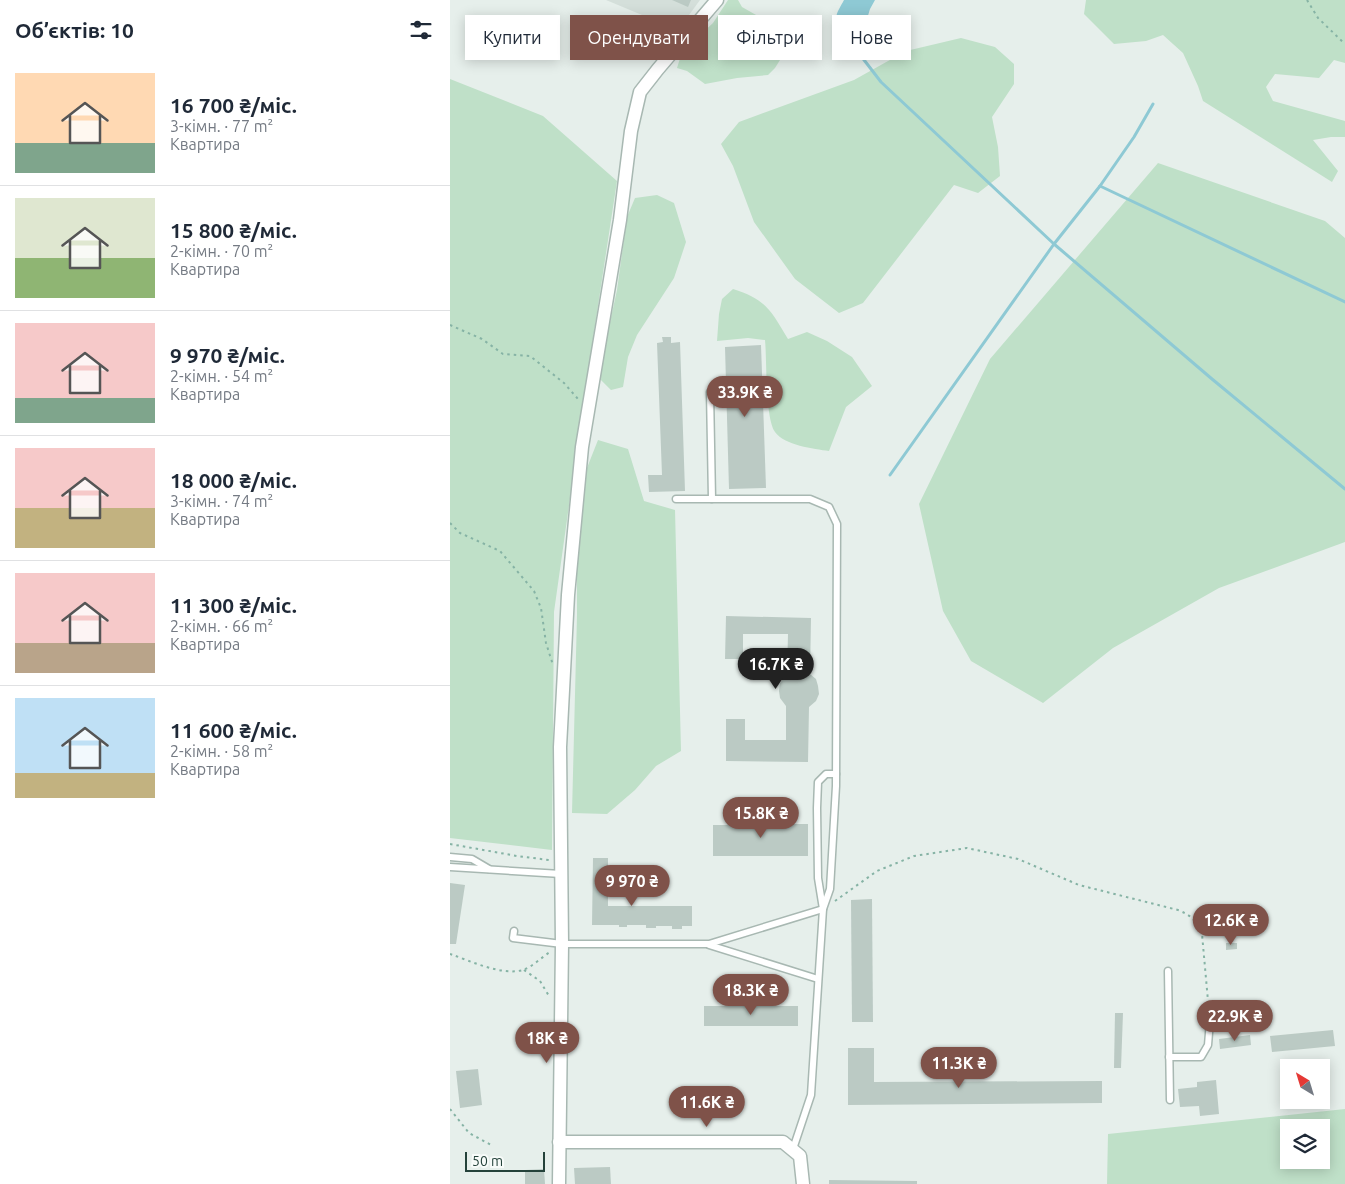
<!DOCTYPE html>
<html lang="uk">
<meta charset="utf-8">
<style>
:root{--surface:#fff;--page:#f2f2f3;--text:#1f2937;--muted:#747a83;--line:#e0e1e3;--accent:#7f5249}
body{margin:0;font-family:Ubuntu,sans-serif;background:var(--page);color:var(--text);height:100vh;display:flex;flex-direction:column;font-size:19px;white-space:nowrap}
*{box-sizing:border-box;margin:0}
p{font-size:16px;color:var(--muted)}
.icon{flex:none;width:28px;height:28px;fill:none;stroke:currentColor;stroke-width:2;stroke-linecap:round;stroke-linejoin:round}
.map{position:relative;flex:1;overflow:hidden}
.sheet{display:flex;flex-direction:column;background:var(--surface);width:450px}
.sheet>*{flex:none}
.hud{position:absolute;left:15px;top:15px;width:475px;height:45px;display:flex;gap:10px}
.needle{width:32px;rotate:322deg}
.tools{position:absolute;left:830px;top:1059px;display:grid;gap:10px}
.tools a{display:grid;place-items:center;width:50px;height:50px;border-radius:0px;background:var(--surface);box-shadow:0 2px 12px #0003;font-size:25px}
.scale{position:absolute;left:15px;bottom:12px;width:80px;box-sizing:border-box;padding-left:5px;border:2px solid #24423a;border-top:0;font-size:14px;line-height:18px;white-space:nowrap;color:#24423a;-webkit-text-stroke:4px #f7fbf9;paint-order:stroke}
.price{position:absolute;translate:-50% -42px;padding:0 11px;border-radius:18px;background:var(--accent);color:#fff;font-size:16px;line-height:32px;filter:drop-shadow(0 1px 2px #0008)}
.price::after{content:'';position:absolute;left:50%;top:30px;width:15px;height:11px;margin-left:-8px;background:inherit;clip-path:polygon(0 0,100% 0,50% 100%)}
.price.active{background:#222;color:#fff}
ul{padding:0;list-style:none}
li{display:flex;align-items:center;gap:15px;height:125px;padding:0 15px}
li+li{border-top:1px solid var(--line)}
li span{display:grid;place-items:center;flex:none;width:140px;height:100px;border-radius:0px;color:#555}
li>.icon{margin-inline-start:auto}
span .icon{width:60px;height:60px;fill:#fffc;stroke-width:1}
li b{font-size:21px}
h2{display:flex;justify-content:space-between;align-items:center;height:60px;padding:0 15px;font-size:21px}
.tag{padding:0 18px;border-radius:0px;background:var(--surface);box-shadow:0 2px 12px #0003;font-size:18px;line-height:45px}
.tag.active{background:var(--accent);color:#fff}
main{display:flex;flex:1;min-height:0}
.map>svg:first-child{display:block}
</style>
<main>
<section class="sheet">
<h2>Об’єктів: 10<svg class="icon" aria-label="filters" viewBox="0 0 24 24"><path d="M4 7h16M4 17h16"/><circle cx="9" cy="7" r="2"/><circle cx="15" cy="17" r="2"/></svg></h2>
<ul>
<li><span style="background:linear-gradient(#ffd9b3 70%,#7fa58c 0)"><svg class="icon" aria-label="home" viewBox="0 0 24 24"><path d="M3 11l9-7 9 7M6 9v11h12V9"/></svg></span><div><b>16 700 ₴/міс.</b><p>3-кімн. · 77 m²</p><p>Квартира</p></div></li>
<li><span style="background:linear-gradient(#dfe7d0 60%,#8fb573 0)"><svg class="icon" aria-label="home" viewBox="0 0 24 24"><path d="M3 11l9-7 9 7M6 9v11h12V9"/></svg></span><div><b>15 800 ₴/міс.</b><p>2-кімн. · 70 m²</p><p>Квартира</p></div></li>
<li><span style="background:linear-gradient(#f6c9c9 75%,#7fa58c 0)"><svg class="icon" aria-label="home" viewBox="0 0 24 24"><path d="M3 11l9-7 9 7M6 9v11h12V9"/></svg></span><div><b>9 970 ₴/міс.</b><p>2-кімн. · 54 m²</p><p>Квартира</p></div></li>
<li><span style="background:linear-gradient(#f6c9c9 60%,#c2b280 0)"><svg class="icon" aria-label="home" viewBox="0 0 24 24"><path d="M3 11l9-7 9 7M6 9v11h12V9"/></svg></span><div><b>18 000 ₴/міс.</b><p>3-кімн. · 74 m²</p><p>Квартира</p></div></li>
<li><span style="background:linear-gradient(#f6c9c9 70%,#b9a48a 0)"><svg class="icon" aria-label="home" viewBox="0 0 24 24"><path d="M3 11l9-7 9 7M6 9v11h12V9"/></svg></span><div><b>11 300 ₴/міс.</b><p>2-кімн. · 66 m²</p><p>Квартира</p></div></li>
<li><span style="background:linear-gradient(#bfe0f5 75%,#c2b280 0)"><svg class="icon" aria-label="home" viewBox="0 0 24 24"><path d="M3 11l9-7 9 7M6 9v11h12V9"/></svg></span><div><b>11 600 ₴/міс.</b><p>2-кімн. · 58 m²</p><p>Квартира</p></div></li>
</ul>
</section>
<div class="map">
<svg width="895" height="1184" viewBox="0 0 895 1184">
<rect width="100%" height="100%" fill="#e6efeb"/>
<path fill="#d4dfda" d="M 156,0 L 250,0 L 228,30 Z"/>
<g fill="#bfe0c8" fill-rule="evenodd">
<path d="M 278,0 L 288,0 L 292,7 L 315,20 L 334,35 L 335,52 L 325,68 L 318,75 L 287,78 L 255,84 L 237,71 L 227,68 L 232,52 L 263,23 Z"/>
<path d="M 636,0 L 895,0 L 895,63 L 884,60 L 869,78 L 825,74 L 816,87 L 823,101 L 895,121 L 895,137 L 881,137 L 863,140 L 888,171 L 882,182 L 753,101 L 748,86 L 733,53 L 713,35 L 696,41 L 664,44 L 634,14 Z"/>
<path d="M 511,38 L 545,47 L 564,64 L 564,84 L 542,117 L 548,147 L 550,176 L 528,193 L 504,185 L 413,303 L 389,313 L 345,279 L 304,222 L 283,166 L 271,144 L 289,122 L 404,80 L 456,51 Z"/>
<path d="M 0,79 L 93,116 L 167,181 L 137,378 L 104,612 L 102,850 L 0,838 Z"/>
<path d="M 708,163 L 875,221 L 895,238 L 895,542 L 769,588 L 663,648 L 593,703 L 521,661 L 493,611 L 469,504 L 540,359 Z"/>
<path d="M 207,195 L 224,203 L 236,242 L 224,278 L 187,335 L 178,357 L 173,387 L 161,390 L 148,377 L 167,290 L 177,217 L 185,198 Z"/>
<path d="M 283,289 C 316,299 321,311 338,339 L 357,332 L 377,341 L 402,357 L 422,386 L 396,407 L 379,451 C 364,449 334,445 325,432 C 315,418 317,360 315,340 L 298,338 L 267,341 L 269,314 L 272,299 Z"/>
<path d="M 148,440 L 178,449 L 194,501 L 225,510 L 231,751 L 206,766 L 185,790 L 157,814 L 122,813 L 127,615 L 127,543 L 133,478 Z"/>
<path d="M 895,1109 L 895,1184 L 657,1184 L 658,1134 ZM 839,1128 L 871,1128 L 871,1160 L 839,1160 Z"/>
</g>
<path fill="#8ec9d4" d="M 394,0 L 425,0 L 420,9 L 413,32 L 406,43 C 394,44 383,31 386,18 C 387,11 391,6 394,0 Z"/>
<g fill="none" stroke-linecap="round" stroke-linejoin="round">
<g stroke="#8ec9d4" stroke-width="3">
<path d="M 401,43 L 431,82 L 604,244 L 762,379 L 895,489"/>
<path d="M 650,186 L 895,302"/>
<path d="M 440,475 L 604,244 L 650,186 L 684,137 L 703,104"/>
</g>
</g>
<g fill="#bbcac4">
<path d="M 222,0 L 241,0 L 238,7 Z"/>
<path d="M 212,337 L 221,337 L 221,343 L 230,342 L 235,491 L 199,492 L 198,475 L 212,475 L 207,343 L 213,342 Z"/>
<path d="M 311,345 L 316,488 L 279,489 L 275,347 Z"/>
<path d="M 276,616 L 361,618 L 360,674 L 366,679 L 368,686 L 369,694 L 366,701 L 359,707 L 358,762 L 276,761 L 276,719 L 295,719 L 295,740 L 336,740 L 336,706 L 330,698 L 329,691 L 330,683 L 337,674 L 338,634 L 293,634 L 293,659 L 275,659 Z"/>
<path d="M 300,809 L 313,809 L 313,824 L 358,824 L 358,856 L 263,856 L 263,825 L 300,825 Z"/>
<path d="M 143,858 L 158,858 L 158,906 L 242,906 L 242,926 L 232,926 L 232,929 L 222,929 L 222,926 L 206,926 L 206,928 L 196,928 L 196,925 L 177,925 L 177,927 L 169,927 L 169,925 L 142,925 Z"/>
<path d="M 0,883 L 15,885 L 6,944 L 0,944 Z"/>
<path d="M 422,899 L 423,1022 L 402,1022 L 401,900 Z"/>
<path d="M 776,943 L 787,943 L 787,949 L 776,950 Z"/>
<rect x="254" y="1006" width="94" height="20"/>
<path d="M 665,1013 L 673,1013 L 671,1068 L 664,1068 Z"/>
<path d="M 883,1030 L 885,1046 L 822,1052 L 820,1036 Z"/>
<path d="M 800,1035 L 801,1045 L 770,1049 L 769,1039 Z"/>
<path d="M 398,1048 L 424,1048 L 424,1082 L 652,1081 L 652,1103 L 398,1105 Z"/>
<path d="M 28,1069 L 32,1105 L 10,1108 L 6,1071 Z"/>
<path d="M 766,1080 L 769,1114 L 750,1116 L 749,1106 L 730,1107 L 728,1089 L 747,1087 L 747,1082 Z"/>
<path d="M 160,1167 L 161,1184 L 125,1184 L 124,1168 Z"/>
<path d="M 94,1169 L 95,1184 L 75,1184 L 75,1170 Z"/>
<path d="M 379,1180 L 467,1181 L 467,1184 L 379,1184 Z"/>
</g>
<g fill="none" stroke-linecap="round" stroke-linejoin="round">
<defs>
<g id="service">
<path d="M 260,392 L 262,499"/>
<path d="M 0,857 L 22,859 L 39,869"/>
<path d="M 0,867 L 111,874"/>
<path d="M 64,931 L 63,938 L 112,944 L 259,944 L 373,909 L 380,889 L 386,786 L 387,524 L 379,507 L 360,499 L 226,499"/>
<path d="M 259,945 L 368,979"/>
<path d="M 718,971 L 720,1100"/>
<path d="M 719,1057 L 751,1057 L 758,1045 L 760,1021"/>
<path d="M 343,1149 L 361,1095 L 373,909 L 368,878 L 367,808 L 368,782 L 376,774 L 386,774"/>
</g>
<g id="minor">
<path d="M 109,1142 L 333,1142 L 350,1156 L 353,1184"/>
<path d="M 109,1184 L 112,944 L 110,747 L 118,595 L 132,447 L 170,220 L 181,131 L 190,92 L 208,69 L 267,0"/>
</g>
</defs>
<use href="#service" stroke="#a8b8b2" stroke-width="9"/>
<use href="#minor" stroke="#a8b8b2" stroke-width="15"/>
<g stroke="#86b3a5" stroke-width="2" stroke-dasharray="2.5 4" stroke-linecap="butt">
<path d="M 857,0 L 868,18 L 895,44"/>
<path d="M 0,325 L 32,339 L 53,354 L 80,356 L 114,383 L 128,399"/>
<path d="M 0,523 L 10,533 L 50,551 L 84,591 L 91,608 L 96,643 L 103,665"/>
<path d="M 0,844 L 67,856 L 99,860"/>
<path d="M 385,901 L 427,871 L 464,856 L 517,848 L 568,859 L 629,885 L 728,910 C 740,915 747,920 752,934 L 759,1012"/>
<path d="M 0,954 C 21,961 51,976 73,970 C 82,967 92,957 100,952"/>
<path d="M 74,970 L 90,981 L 99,996"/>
<path d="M 0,1109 L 19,1133 L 43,1146"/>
</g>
<use href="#service" stroke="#fff" stroke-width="6"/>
<use href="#minor" stroke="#fff" stroke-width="12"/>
</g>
</svg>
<div class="tools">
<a><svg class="needle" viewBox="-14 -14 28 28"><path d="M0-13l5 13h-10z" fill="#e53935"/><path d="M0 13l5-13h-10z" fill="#747a83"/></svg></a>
<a><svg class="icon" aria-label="layers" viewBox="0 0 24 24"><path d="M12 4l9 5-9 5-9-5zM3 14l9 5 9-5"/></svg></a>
</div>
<div class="scale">50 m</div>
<b class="price" style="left:295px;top:418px">33.9K ₴</b>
<b class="price active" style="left:326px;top:690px">16.7K ₴</b>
<b class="price" style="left:311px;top:839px">15.8K ₴</b>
<b class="price" style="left:182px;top:907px">9 970 ₴</b>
<b class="price" style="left:781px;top:946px">12.6K ₴</b>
<b class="price" style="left:301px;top:1016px">18.3K ₴</b>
<b class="price" style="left:785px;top:1042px">22.9K ₴</b>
<b class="price" style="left:97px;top:1064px">18K ₴</b>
<b class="price" style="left:509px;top:1089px">11.3K ₴</b>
<b class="price" style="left:257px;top:1128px">11.6K ₴</b>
<div class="hud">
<a class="tag">Купити</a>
<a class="tag active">Орендувати</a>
<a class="tag">Фільтри</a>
<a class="tag">Нове</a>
</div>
</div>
</main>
